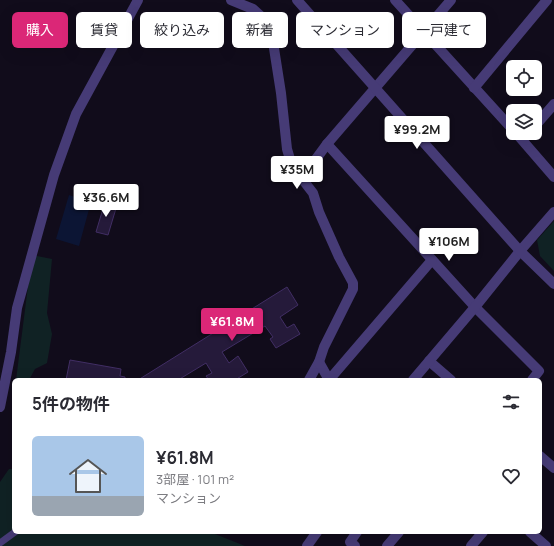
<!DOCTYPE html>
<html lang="ja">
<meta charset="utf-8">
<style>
:root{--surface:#fff;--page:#f7f7f7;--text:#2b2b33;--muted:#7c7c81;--line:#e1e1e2;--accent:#db2777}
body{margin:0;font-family:Manrope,"Noto Sans JP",sans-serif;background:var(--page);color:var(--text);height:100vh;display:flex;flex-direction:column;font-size:15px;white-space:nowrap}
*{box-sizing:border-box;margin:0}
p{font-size:13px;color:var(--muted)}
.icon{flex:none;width:22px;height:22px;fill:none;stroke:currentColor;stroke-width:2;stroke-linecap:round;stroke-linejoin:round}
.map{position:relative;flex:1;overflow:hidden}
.drawer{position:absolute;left:12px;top:378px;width:530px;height:156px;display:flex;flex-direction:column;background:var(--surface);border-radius:6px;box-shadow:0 4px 16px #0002}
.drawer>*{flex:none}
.banner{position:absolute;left:12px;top:12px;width:530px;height:36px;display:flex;gap:8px}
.fabs{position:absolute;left:506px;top:60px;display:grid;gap:8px}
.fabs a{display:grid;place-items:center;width:36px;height:36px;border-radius:6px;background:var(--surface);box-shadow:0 4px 16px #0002;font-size:20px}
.price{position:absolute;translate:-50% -34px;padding:0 9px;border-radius:4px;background:#fff;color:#222;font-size:13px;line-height:26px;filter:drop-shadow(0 1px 2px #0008)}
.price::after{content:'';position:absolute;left:50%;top:24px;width:12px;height:9px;margin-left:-6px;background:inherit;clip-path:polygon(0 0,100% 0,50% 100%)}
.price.active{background:var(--accent);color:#fff}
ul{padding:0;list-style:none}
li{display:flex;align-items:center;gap:12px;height:100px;padding:0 20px}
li+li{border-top:1px solid var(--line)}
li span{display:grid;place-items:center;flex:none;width:112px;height:80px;border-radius:6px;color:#555}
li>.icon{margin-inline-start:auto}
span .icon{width:48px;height:48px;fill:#fffc;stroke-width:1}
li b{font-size:17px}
h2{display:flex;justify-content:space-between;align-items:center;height:48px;padding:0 20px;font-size:17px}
.pill{padding:0 14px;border-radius:6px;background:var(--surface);box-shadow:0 4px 16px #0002;font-size:14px;line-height:36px}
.pill.active{background:var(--accent);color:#fff}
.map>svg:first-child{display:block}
</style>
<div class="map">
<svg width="554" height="546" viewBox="0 0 554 546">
<rect width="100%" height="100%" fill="#110c1b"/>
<g fill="#102224">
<path d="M 554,221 L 554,271 L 540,256 L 537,240 Z"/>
<path d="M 32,255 L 52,259 L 47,313 L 52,334 L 47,363 L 35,369 L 29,380 L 16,380 Z"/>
<path d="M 9,469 L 14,469 L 14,532 L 210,532 L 245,546 L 0,546 L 0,482 Z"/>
</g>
<path fill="#0c1534" d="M 69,195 L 91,202 L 79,246 L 56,239 Z"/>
<g fill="#251a3a" stroke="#412e64">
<path d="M 105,202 L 117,205 L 108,235 L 96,232 Z"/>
<path d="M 287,287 L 298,305 L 280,317 L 287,328 L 294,324 L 300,334 L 276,348 L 270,339 L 273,337 L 265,326 L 222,352 L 229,363 L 238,356 L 248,372 L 235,380 L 209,380 L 206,376 L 212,373 L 206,363 L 178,380 L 138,380 Z"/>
<path d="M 70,360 L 121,369 L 120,376 L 125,377 L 125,380 L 66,380 Z"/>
</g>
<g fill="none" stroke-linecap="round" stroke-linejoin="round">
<path stroke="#463b76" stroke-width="7" d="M 0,543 L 15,532"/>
<g stroke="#463b76" stroke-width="10">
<path d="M 231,0 L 253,9 L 264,19 L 271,33 L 273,42 L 281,93 L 287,149 L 292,166 L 313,193 L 319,212 L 339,257 L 353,283 L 353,289 L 324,347 L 319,362 L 309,380"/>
<path d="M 395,0 L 513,130"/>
<path d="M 474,88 L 547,0"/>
<path d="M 535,126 L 554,104"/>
<path d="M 516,133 L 554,177"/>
<path d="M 327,144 L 475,307 L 539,371 L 532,380"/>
<path d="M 302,178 L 327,144 L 451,0"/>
<path d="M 429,361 L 451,380"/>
<path d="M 319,362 L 329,380"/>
<path d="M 329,380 L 432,260"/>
<path d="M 413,380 L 475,307 L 520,251 L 554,212"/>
<path d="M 0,407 L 11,352 L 17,308 L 54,175 L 76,114 L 138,0"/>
<path d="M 540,456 L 554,468"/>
<path d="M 530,532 L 546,546"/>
<path d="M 307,546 L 317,532"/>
<path d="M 355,546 L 350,542 L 357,532"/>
<path d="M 387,546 L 399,532"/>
<path d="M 471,546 L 483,532"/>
</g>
<path stroke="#463b76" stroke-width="10" d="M 297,0 L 520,251 L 554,284"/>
</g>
</svg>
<div class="fabs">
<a><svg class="icon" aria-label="locate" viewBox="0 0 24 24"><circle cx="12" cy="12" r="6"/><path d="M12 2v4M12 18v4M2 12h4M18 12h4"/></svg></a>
<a><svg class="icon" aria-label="layers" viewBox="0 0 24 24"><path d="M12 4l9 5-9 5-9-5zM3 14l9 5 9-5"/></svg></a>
</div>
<b class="price" style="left:417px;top:150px">¥99.2M</b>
<b class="price" style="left:297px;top:190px">¥35M</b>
<b class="price" style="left:106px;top:218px">¥36.6M</b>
<b class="price" style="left:449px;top:262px">¥106M</b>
<b class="price active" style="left:232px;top:342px">¥61.8M</b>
<div class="banner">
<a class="pill active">購入</a>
<a class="pill">賃貸</a>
<a class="pill">絞り込み</a>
<a class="pill">新着</a>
<a class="pill">マンション</a>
<a class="pill">一戸建て</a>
</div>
<section class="drawer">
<h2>5件の物件<svg class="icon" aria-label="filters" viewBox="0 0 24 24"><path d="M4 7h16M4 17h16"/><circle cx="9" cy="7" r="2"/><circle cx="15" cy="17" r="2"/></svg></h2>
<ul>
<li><span style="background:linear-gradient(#a9c7e8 75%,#9aa5b1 0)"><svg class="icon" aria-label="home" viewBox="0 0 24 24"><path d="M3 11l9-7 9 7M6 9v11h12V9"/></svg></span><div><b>¥61.8M</b><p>3部屋 · 101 m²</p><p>マンション</p></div><svg class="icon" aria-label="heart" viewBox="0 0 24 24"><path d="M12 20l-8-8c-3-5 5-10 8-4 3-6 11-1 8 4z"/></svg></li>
</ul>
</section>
</div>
